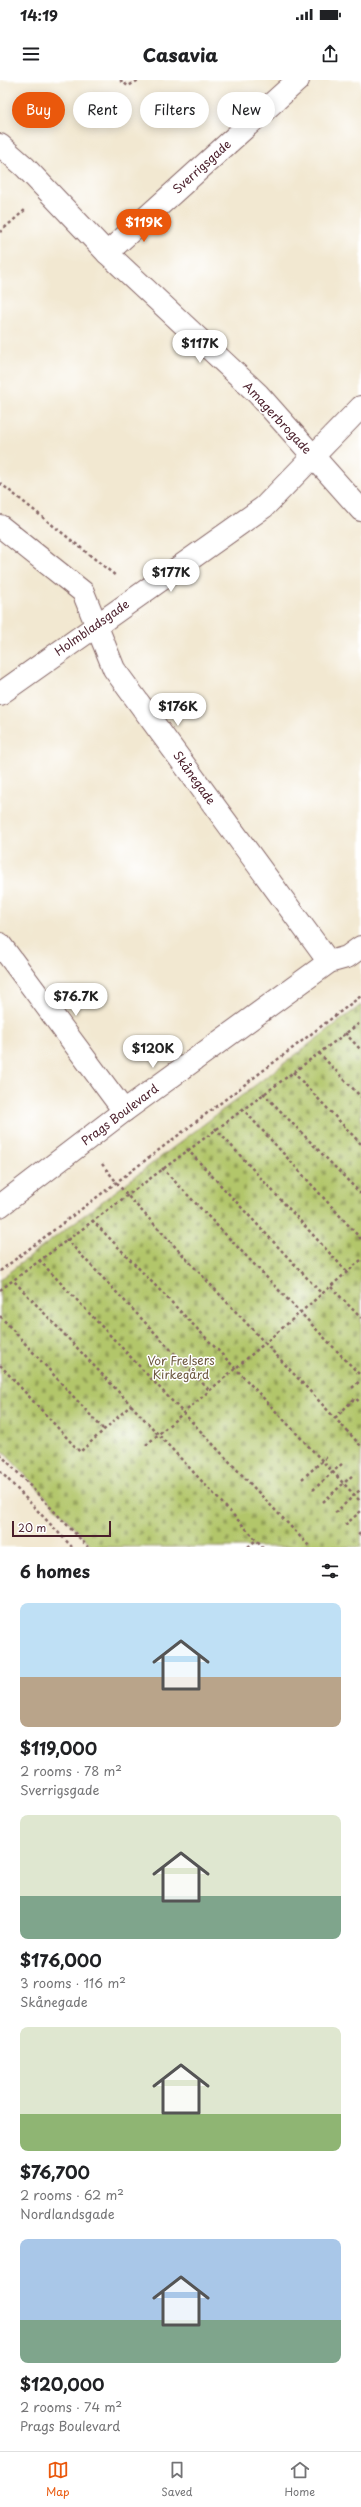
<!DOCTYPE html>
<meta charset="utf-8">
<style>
:root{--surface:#fff;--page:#f2f2f2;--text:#202124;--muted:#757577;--line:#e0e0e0;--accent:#ea580c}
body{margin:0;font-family:"Playpen Sans",sans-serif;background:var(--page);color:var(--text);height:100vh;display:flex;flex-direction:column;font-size:15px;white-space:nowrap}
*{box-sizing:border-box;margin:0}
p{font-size:13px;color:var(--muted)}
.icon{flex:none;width:22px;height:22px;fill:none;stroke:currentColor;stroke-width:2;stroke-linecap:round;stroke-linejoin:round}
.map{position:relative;height:1467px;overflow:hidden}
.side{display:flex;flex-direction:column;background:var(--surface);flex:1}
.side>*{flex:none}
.banner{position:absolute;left:12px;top:12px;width:337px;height:36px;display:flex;gap:8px}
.scale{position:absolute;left:12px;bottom:10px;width:99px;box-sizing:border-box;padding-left:4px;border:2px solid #4a1f2b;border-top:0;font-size:11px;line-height:14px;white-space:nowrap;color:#4a1f2b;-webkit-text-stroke:3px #fff;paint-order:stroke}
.price{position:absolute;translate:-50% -34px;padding:0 9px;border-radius:14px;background:#fff;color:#222;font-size:13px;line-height:26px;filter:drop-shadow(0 1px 2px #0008)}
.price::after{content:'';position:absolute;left:50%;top:24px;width:12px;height:9px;margin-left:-6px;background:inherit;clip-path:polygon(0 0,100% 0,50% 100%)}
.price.current{background:var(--accent);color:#fff}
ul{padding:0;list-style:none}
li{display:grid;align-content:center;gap:8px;height:212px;padding:0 20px}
li span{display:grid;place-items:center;height:124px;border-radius:8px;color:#555}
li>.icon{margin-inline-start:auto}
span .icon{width:72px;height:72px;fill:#fffc;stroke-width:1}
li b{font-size:17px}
h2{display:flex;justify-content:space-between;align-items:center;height:48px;padding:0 20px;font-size:17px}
.chip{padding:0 14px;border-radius:18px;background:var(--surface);box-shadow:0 2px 10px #0003;font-size:14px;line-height:36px}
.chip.current{background:var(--accent);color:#fff}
.status{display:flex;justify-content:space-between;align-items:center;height:28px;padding:0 20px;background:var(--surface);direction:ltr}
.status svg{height:11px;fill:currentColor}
header{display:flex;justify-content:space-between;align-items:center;height:52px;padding:0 20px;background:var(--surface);font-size:18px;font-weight:800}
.tabs{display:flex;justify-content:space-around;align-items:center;height:56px;border-top:1px solid var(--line);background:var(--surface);font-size:11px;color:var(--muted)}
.tabs a{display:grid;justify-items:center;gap:2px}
.tabs .current{color:var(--accent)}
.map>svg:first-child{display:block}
</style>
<div class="status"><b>14:19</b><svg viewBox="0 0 49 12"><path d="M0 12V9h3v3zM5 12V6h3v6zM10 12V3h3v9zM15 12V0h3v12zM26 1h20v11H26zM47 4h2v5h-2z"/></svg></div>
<header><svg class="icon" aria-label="menu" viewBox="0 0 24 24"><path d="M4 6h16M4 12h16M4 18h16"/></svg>Casavia<svg class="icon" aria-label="share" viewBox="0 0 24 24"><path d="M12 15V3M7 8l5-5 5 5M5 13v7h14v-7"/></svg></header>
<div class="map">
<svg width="361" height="1467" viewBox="0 0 361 1467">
<defs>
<pattern id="cemetery-stones" width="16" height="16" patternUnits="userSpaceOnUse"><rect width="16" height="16" fill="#b2c66a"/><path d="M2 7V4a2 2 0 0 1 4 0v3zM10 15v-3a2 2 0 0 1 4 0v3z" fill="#93a057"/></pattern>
</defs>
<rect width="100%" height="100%" fill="#fff"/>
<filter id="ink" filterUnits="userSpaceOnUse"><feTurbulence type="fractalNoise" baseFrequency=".025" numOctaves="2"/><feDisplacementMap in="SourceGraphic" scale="8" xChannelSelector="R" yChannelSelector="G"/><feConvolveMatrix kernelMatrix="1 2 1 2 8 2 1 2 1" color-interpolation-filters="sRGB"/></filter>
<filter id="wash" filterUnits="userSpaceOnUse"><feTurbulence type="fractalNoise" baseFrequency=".012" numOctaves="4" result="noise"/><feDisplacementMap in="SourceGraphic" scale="16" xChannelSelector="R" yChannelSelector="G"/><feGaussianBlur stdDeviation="0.9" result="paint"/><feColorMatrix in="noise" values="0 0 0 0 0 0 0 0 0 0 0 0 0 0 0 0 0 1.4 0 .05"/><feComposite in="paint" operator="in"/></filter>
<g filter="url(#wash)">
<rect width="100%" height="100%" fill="#f2e8d1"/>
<path fill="url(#cemetery-stones)" stroke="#7e724a" d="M 361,925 L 361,1467 L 93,1467 L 0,1368 L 0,1199 Z"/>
</g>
<g filter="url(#ink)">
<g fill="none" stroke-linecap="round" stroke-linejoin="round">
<defs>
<g id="minor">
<path d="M 0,65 L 25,87 L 107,173 L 258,314 L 361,430"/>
<path d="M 107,173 L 298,0"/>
<path d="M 0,446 L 83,512 L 114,589 L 329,882"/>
<path d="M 0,614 L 264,427 L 361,327"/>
<path d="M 0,864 L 124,1031"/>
<path d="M 0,1126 L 124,1031 L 329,882 L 347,877 L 361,867"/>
</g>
</defs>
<use href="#minor" stroke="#856565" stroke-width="24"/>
<g stroke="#856565" stroke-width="2.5" stroke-dasharray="3 3" stroke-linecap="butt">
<path d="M 120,0 L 128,6 L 139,0"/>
<path d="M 0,152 L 26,129"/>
<path d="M 0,403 L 116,496"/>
<path d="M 345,953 L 361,970"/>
<path d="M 319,973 L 361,1017"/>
<path d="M 293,992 L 361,1064"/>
<path d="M 263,1013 L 361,1114"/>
<path d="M 242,1028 L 361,1159"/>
<path d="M 215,1048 L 347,1192"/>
<path d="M 187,1069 L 322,1214"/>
<path d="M 102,1084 L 126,1114 L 265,1263 L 146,1365"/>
<path d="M 162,1088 L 361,1296"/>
<path d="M 92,1140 L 236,1289 L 361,1422"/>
<path d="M 66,1159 L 210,1311"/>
<path d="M 39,1180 L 310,1467"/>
<path d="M 361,1180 L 265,1263 L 361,1366"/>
<path d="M 0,1191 L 361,916"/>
<path d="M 331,1207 L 361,1238"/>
<path d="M 0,1210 L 361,942"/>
<path d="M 0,1236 L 104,1350"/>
<path d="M 0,1285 L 80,1372 L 131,1325 L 13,1200"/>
<path d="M 352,1308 L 361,1300"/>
<path d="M 131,1325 L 263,1467"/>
<path d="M 335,1338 L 355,1318 L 361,1323"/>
<path d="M 0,1374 L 88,1467"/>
<path d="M 0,1391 L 72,1467"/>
<path d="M 302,1399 L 329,1375"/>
<path d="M 313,1410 L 344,1382"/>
<path d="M 323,1422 L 354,1394"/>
<path d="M 335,1433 L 361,1409"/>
<path d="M 345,1445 L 361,1431"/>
<path d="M 358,1455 L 361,1453"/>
<path d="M 248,1467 L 256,1460"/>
</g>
<use href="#minor" stroke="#fff" stroke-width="22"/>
</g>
</g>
<g text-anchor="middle" stroke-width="3" stroke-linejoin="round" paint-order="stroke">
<g font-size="12" fill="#4a1f2b" stroke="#fff">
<text transform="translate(202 87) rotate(-42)" y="4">Sverrigsgade</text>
<text transform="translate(277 338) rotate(47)" y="4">Amagerbrogade</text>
<text transform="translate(92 548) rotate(-35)" y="4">Holmbladsgade</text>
<text transform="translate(194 698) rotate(54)" y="4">Skånegade</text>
<text transform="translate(120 1035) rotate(-37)" y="4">Prags Boulevard</text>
</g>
<g font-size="12" fill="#6e5941" stroke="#fff">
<text x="181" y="1285">Vor Frelsers<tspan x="181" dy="14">Kirkegård</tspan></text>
</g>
</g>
</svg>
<div class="scale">20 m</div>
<b class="price current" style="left:144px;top:163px">$119K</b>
<b class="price" style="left:200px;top:284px">$117K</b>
<b class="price" style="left:171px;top:513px">$177K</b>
<b class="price" style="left:178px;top:647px">$176K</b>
<b class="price" style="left:76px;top:937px">$76.7K</b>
<b class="price" style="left:153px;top:989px">$120K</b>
<div class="banner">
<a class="chip current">Buy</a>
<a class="chip">Rent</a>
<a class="chip">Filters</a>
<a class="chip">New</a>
</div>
</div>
<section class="side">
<h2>6 homes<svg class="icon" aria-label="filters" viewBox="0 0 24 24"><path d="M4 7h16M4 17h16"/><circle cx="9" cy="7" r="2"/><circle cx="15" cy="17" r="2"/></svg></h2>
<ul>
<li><span style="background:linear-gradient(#bfe0f5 60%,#b9a48a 0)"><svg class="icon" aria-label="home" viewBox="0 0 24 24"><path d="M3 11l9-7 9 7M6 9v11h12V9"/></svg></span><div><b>$119,000</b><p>2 rooms · 78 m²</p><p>Sverrigsgade</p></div></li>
<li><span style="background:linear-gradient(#dfe7d0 65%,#7fa58c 0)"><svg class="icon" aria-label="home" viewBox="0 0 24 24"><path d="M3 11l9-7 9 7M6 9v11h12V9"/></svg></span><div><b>$176,000</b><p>3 rooms · 116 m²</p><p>Skånegade</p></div></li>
<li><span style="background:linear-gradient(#dfe7d0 70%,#8fb573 0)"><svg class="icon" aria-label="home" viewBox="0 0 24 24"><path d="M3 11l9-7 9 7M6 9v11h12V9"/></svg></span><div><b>$76,700</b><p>2 rooms · 62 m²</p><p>Nordlandsgade</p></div></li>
<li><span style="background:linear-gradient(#a9c7e8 65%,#7fa58c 0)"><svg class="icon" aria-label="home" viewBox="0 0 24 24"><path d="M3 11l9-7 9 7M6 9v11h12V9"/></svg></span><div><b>$120,000</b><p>2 rooms · 74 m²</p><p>Prags Boulevard</p></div></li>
</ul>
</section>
<nav class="tabs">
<a class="current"><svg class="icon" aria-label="map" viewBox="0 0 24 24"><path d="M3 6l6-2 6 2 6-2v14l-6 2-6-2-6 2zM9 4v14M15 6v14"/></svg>Map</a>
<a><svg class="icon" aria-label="saved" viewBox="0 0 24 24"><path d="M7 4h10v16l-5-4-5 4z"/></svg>Saved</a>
<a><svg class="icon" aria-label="home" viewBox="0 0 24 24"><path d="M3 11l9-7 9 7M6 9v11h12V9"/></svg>Home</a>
</nav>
